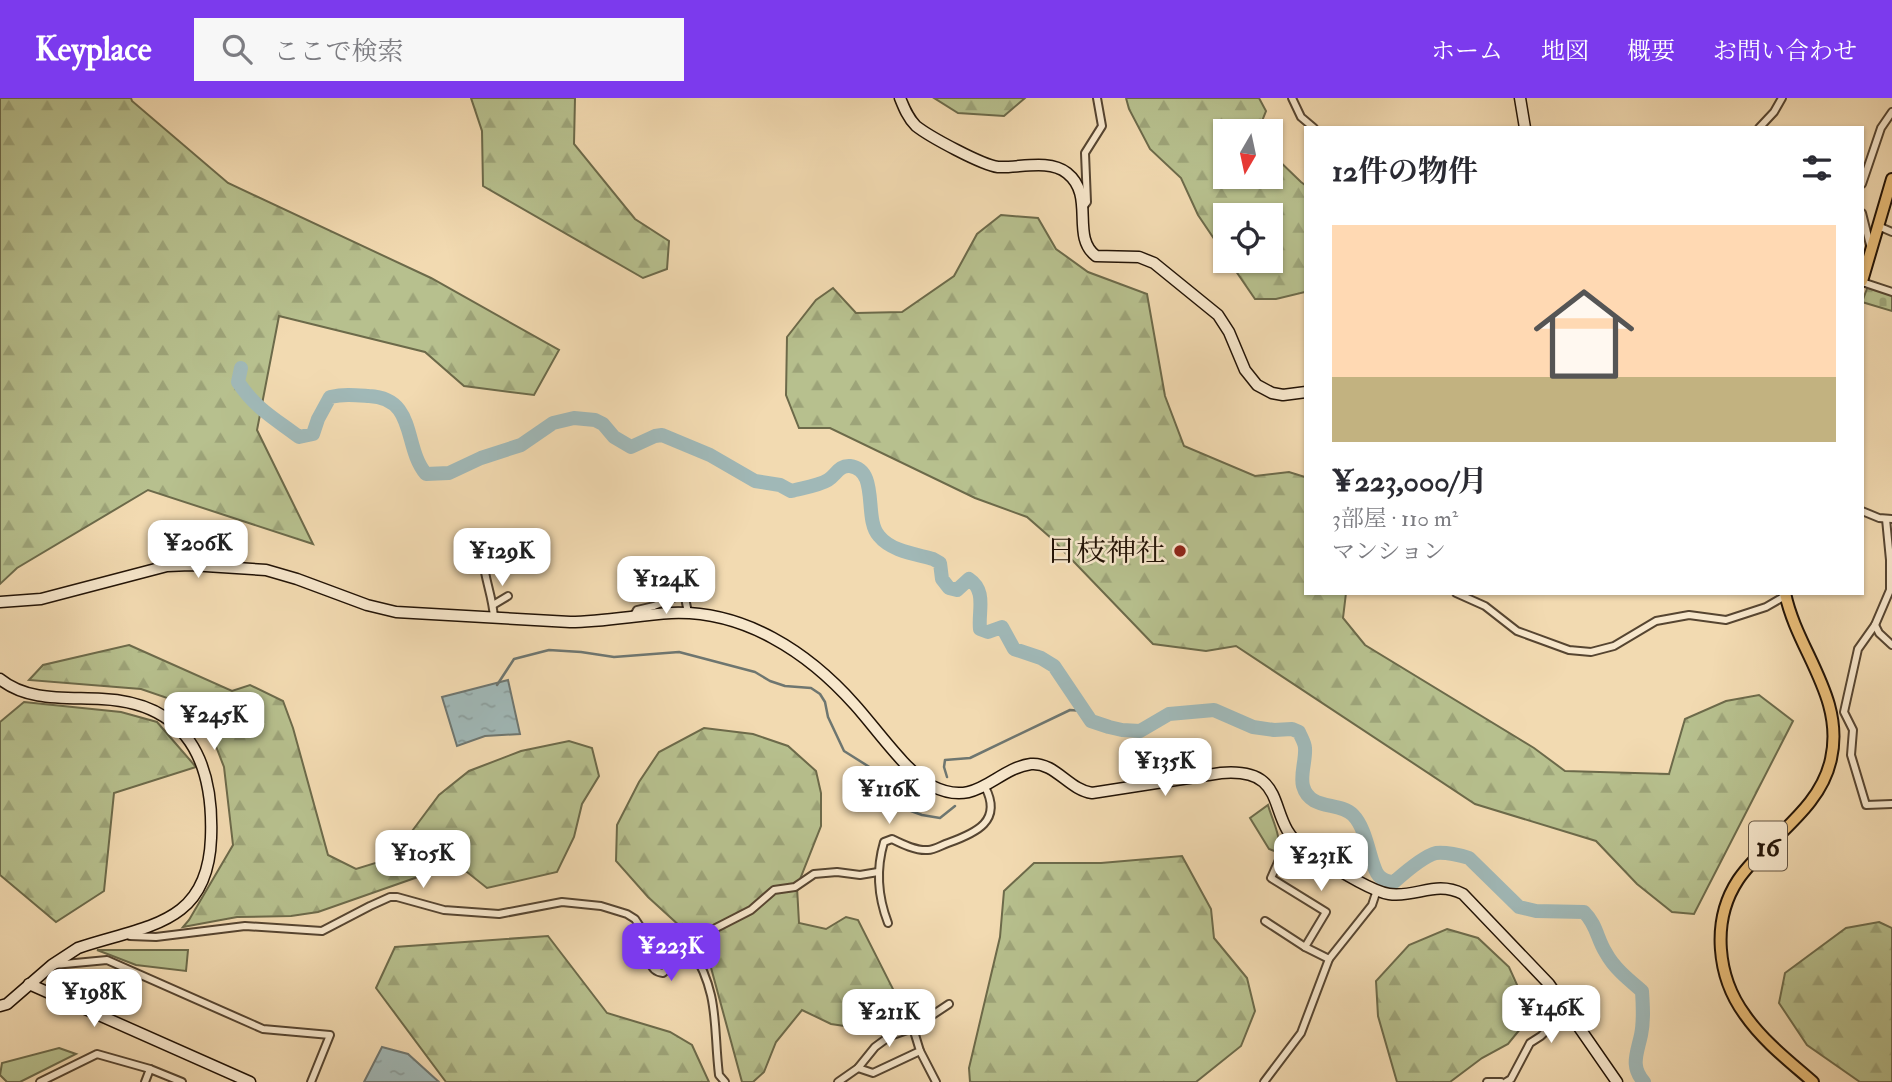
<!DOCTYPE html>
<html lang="ja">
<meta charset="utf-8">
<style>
:root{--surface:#fff;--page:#f7f7f7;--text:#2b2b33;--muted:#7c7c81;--accent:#7c3aed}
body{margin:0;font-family:"IM FELL Double Pica","Noto Serif JP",serif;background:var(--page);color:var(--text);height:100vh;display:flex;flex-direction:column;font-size:26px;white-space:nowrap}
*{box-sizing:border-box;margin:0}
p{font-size:23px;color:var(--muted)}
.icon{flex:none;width:38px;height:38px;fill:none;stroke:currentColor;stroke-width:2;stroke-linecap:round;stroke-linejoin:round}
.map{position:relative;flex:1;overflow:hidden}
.panel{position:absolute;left:1304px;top:28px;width:560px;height:469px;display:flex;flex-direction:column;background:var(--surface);border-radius:0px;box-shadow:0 2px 5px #0004}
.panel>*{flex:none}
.needle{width:46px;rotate:189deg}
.buttons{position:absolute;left:1213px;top:21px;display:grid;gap:14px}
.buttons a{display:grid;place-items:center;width:70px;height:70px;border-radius:0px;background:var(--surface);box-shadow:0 2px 5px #0004;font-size:35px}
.price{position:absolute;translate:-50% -60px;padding:0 16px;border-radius:14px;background:#fff;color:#222;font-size:23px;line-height:46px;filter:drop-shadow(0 2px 4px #0008)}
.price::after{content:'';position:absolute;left:50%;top:42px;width:21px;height:16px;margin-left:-10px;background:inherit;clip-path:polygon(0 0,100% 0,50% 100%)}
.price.active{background:var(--accent);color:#fff}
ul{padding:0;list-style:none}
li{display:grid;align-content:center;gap:14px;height:371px;padding:0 28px}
li span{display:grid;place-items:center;height:217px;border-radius:0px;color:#555}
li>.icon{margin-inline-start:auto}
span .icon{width:126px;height:126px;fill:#fffc;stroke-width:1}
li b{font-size:30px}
h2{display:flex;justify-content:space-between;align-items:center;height:84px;padding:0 28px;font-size:30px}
header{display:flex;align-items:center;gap:42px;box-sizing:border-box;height:98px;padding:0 35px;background:var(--accent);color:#fff}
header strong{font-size:33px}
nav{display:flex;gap:38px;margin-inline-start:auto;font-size:24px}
.search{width:490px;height:63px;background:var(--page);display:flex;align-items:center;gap:18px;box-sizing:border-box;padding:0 24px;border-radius:0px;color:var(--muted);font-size:26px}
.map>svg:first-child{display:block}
</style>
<header>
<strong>Keyplace</strong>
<div class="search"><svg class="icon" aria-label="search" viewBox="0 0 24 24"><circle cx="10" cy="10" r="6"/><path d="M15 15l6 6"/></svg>ここで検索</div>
<nav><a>ホーム</a><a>地図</a><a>概要</a><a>お問い合わせ</a></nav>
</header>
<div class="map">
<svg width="1892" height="984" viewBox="0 0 1892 984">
<defs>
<pattern id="forest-firs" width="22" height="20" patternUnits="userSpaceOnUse" patternTransform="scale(1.75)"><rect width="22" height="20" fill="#b7c08e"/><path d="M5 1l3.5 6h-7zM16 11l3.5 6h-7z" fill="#9da479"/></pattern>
<pattern id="cemetery-stones" width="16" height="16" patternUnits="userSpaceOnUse" patternTransform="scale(1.75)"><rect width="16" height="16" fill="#b7c08e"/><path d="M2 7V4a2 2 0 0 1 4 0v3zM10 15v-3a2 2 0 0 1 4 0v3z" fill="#9da479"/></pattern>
<pattern id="water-ripples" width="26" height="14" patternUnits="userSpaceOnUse" patternTransform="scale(1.75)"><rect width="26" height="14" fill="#a0b8b7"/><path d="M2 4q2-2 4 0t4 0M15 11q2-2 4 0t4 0" fill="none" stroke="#8a9d9c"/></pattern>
</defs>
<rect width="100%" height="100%" fill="#f2dab1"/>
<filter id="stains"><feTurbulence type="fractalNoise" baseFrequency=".00286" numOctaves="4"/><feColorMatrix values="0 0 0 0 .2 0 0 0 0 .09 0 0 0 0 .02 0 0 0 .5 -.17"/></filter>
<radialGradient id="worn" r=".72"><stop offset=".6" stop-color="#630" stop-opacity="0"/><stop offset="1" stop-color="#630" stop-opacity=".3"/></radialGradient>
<g fill="#b7c08e" stroke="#6c6a4a" stroke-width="2">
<path d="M 1268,707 C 1272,722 1283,741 1277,754 L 1269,751 L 1250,720 Z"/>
<path d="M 97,852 L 188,852 L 186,873 L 136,867 Z"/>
<path d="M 59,950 L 76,956 L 20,984 L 7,984 L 0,977 L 2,965 Z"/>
</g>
<g fill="url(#forest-firs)" stroke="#6c6a4a" stroke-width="2">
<path d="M 0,0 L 131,0 L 132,3 L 228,85 L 431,180 L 559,252 L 534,297 L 464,288 L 425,254 L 279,218 L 257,332 L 313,446 L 148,392 L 17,470 L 0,486 Z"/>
<path d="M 471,0 L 575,0 L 574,46 L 635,121 L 669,143 L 667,171 L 643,180 L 483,88 L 482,33 Z"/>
<path d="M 934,0 L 1025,0 L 1004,18 L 958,15 Z"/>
<path d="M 1126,0 L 1259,0 L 1266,13 L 1258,33 L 1225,33 L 1225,79 L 1270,79 L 1271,55 L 1301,84 L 1305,87 L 1305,194 L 1276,201 L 1255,201 L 1229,163 L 1270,163 L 1270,117 L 1225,117 L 1225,157 L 1198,117 L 1181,80 L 1150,51 L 1129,11 Z"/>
<path d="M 1001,117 L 1038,120 L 1056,151 L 1088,174 L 1147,196 L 1165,298 L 1184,348 L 1255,378 L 1289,374 L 1305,379 L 1306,495 L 1346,495 L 1343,520 L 1365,547 L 1534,650 L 1565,673 L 1669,676 L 1685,621 L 1726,603 L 1759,597 L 1793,623 L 1694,816 L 1672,814 L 1637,786 L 1596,743 L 1475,706 L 1236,548 L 1206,553 L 1153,546 L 1051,440 L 1027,419 L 975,400 L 830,330 L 799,330 L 786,297 L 787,239 L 816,202 L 833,190 L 856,215 L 902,214 L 954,178 L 977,136 Z"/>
<path d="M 129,547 L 232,593 L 250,587 L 283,603 L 293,630 L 328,757 L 356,771 L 392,760 L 439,697 L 469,673 L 521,653 L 569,643 L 592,650 L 599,678 L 582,706 L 574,739 L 557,774 L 487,790 L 467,774 L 447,766 L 415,780 L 318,814 L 291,818 L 237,819 L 183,829 L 189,822 L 233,747 L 224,669 L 210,633 L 182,605 L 141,591 L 29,582 L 43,567 Z"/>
<path d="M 24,604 L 121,614 L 157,624 L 196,669 L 114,695 L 104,793 L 56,824 L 0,777 L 0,624 Z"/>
<path d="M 704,630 L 753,636 L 788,648 L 816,673 L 821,695 L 821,728 L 797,789 L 799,825 L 826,831 L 846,819 L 858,822 L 896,897 L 902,919 L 891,935 L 831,926 L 802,912 L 776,944 L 764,974 L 753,984 L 742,984 L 710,866 L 694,841 L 648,799 L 616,763 L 617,727 L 639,684 L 659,654 Z"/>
<path d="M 1182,758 L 1211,811 L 1214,840 L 1247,880 L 1255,913 L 1241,948 L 1196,984 L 970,984 L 969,970 L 1000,839 L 1004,793 L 1034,765 L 1101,765 Z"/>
<path d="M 1879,824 L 1892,830 L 1892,984 L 1860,984 L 1807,947 L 1779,905 L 1785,875 L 1846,830 Z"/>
<path d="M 1447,831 L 1478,840 L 1509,869 L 1527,909 L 1521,930 L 1508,946 L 1482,960 L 1450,984 L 1397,984 L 1378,918 L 1376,883 L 1409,847 Z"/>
<path d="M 548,838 L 607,915 L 670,934 L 692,947 L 709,984 L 446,984 L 376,890 L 395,849 Z"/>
</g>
<path fill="url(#cemetery-stones)" stroke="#6c6a4a" stroke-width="2" d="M 1868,188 L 1892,195 L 1892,213 L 1862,204 Z"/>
<g fill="url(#water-ripples)" stroke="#6e7670" stroke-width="2">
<path d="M 508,582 L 520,636 L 485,638 L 457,648 L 442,599 Z"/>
<path d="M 382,949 L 408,956 L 439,984 L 364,984 Z"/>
</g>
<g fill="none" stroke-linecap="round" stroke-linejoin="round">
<g stroke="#6e7670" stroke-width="2.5">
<path d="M 497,587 L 514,561 L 549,552 L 581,554 L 614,559 L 679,554 L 755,574 L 770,583 L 785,588 L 811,590 L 820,596 L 825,604 L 828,619 L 844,653 L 871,670 L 877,680 L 878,701 L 922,717 L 940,720 L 955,708"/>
<path d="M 947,679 L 944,669 L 945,662 L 970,660 L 1070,612 L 1083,613"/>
</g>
<path stroke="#a0b8b7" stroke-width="14" d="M 241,270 L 238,284 C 256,311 274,320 299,339 L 313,336 L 318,321 L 330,299 C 345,296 354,297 369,298 C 417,300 403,349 426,376 L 449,375 L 481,360 L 521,347 L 553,325 L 574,320 L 595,322 L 603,326 L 614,339 L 631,349 L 655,338 L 662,337 L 710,357 L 755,383 L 780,387 L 791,393 C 802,390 818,388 828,382 C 836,377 839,367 850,368 C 880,372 863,421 879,438 C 891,453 915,456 933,461 L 940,465 L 942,481 L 949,490 L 957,492 L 969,481 C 987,493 978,513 980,531 L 988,534 L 1002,529 L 1014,551 L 1041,560 L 1054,568 L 1091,623 L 1109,629 L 1122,632 L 1140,633 L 1169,616 L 1214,612 L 1253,629 L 1274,632 L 1292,631 L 1299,634 C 1301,639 1305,645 1305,650 C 1306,662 1300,677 1303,688 C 1310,713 1339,703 1353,717 C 1368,732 1370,768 1379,778 C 1383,782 1389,784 1394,784 C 1403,776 1424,758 1436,755 C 1445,754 1461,757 1469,760 L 1519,809 L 1536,813 L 1584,814 C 1597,827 1597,841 1606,855 C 1614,870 1629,882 1642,893 C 1643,908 1644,923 1641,937 C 1637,956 1630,968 1644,984"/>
<defs>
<g id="street">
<path d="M 1292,0 L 1301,19 L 1314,30"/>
<path d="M 1759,30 L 1774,14 L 1782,0"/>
<path d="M 1862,86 L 1881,30 L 1892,14"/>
<path d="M 1084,108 L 1087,104 L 1085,55 L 1102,28 L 1097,0"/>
<path d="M 1862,115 L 1870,147"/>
<path d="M 1878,128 L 1892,134"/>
<path d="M 1862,184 L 1892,194"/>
<path d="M 1862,413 L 1879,420 L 1892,421"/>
<path d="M 1886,421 L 1890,462 L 1890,492 L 1875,527 L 1858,551 L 1844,614 L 1853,632 L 1851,657 L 1866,707 L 1892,706"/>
<path d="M 483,462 C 485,482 493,500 494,520"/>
<path d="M 658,469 L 671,475 L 682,484 L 688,515"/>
<path d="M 638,484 L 667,491 L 676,498"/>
<path d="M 1456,495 L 1485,508 L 1517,533 L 1569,552 L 1591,554 L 1614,548 L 1656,523 L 1689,517 L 1726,522 L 1766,509 L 1785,498"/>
<path d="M 493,507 L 508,498"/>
<path d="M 633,519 L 637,512 L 654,508 L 685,495"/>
<path d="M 1875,527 L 1879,535 L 1892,547"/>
<path d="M 1290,737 L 1271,780 L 1326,814 L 1305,849 L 1329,861"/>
<path d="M 1265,823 L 1305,849"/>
<path d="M 888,825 C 878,799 876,771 884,744 L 892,741 C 902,746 916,753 928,752 C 934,752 942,747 948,745 C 976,735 1003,723 985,689"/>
<path d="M 130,838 L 156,839 L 245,828 L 322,833 L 370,808 L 390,799 L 397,799 L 444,812 L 499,816 L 562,804 L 601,808 L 627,816 L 635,821 L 651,845 L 674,852 L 678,851 L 700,836 L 712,832 L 751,812 L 774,792 L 795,789 L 814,776 L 837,774 L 860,777 L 878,774"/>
<path d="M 651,845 C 649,857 647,873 663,875 L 712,832"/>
<path d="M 691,850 C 720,897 713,926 719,977 L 725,984"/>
<path d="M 54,867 L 107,862 L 263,931 L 330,937 L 311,984"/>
<path d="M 920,953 L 936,984"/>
<path d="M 858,970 L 873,975 L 920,953 L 913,930"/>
<path d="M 40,984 L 97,956 L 150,971 L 182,984"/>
<path d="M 145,984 L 150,971"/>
<path d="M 838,984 L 858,970 L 875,949 L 890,938 L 913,930 L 949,906"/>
<path d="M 1264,984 L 1301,935 L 1329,861 L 1372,807 L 1377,792"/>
<path d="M 1487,984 L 1501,984"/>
<path d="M 1506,984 L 1511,981 L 1530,945 L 1541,938 L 1548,931 L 1549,888"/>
</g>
<g id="secondary">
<path d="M 900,0 C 904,10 908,20 916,28 C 930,39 982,67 998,69 C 1020,70 1049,61 1067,75 C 1096,98 1070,138 1096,158 L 1139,159 L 1154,165 L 1218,217 L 1229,234 L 1245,272 L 1257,287 L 1272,295 L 1283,297 L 1306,294"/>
<path d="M 1520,0 L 1525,30"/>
<path d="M 0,504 L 41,501 L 167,468 L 190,467 L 266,472 L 297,481 L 367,507 L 396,514 L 570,524 C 604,524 637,517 671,515 C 744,512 808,554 855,607 C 875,629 907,675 932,688 C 978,711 994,671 1031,666 C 1055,664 1069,692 1092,695 L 1221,675 C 1293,669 1264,724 1304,750 C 1322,762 1369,793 1389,796 C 1417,800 1435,782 1463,796 L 1549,886 L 1617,984"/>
<path d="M 0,581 C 28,604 68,599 102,601 C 187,605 214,663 211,740 C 208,828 146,827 78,850 L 52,867 L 7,906 L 0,908"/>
<path d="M 29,886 L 250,984"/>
</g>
<g id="primary">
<path d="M 1862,183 L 1892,81"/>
<path d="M 1785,495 C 1797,553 1845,599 1831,661 C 1823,699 1792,724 1766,750 C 1756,760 1746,770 1738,782 C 1711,823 1717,879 1745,917 C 1763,943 1789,963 1813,984"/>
</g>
</defs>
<use href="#street" stroke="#564531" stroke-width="10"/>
<use href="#secondary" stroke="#221306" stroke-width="13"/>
<use href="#primary" stroke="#221306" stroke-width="14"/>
<use href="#street" stroke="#f7e7cc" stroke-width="6"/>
<use href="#secondary" stroke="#f7e7cc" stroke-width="10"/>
<use href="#primary" stroke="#e9bd78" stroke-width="10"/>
</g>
<circle fill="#8f2418" stroke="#f7e7cc" stroke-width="2.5" cx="1180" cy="453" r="7"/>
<g text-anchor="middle" stroke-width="5" stroke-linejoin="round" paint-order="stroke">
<rect fill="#f7e7cc" stroke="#625341" stroke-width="2" x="1749" y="723.5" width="38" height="49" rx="5"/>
<g font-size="28" font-weight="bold" fill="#221306">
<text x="1768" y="758">16</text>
</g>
<g font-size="30" fill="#221306" stroke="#f7e7cc" text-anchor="end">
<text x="1166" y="463">日枝神社</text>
</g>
</g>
<rect width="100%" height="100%" filter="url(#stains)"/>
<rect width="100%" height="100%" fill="url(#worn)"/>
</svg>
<div class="buttons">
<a><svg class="needle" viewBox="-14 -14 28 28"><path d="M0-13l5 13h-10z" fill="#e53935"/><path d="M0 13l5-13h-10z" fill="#7c7c81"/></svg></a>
<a><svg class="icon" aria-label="locate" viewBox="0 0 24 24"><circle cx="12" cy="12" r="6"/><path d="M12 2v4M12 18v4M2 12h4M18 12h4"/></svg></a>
</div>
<b class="price" style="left:198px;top:482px">¥206K</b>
<b class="price" style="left:502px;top:490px">¥129K</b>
<b class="price" style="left:666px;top:518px">¥124K</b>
<b class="price" style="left:214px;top:654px">¥245K</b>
<b class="price" style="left:1165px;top:700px">¥135K</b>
<b class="price" style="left:889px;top:728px">¥116K</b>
<b class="price" style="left:423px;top:792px">¥105K</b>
<b class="price" style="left:1321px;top:795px">¥231K</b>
<b class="price active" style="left:671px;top:885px">¥223K</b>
<b class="price" style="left:94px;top:931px">¥198K</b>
<b class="price" style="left:1551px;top:947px">¥146K</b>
<b class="price" style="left:889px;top:951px">¥211K</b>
<section class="panel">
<h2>12件の物件<svg class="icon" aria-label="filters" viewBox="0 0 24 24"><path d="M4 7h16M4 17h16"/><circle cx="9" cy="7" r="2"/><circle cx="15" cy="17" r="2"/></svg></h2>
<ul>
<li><span style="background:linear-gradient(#ffd9b3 70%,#c2b280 0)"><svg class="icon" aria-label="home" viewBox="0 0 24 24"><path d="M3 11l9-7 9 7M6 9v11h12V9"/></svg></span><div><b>¥223,000/月</b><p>3部屋 · 110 m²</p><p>マンション</p></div></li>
</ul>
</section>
</div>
